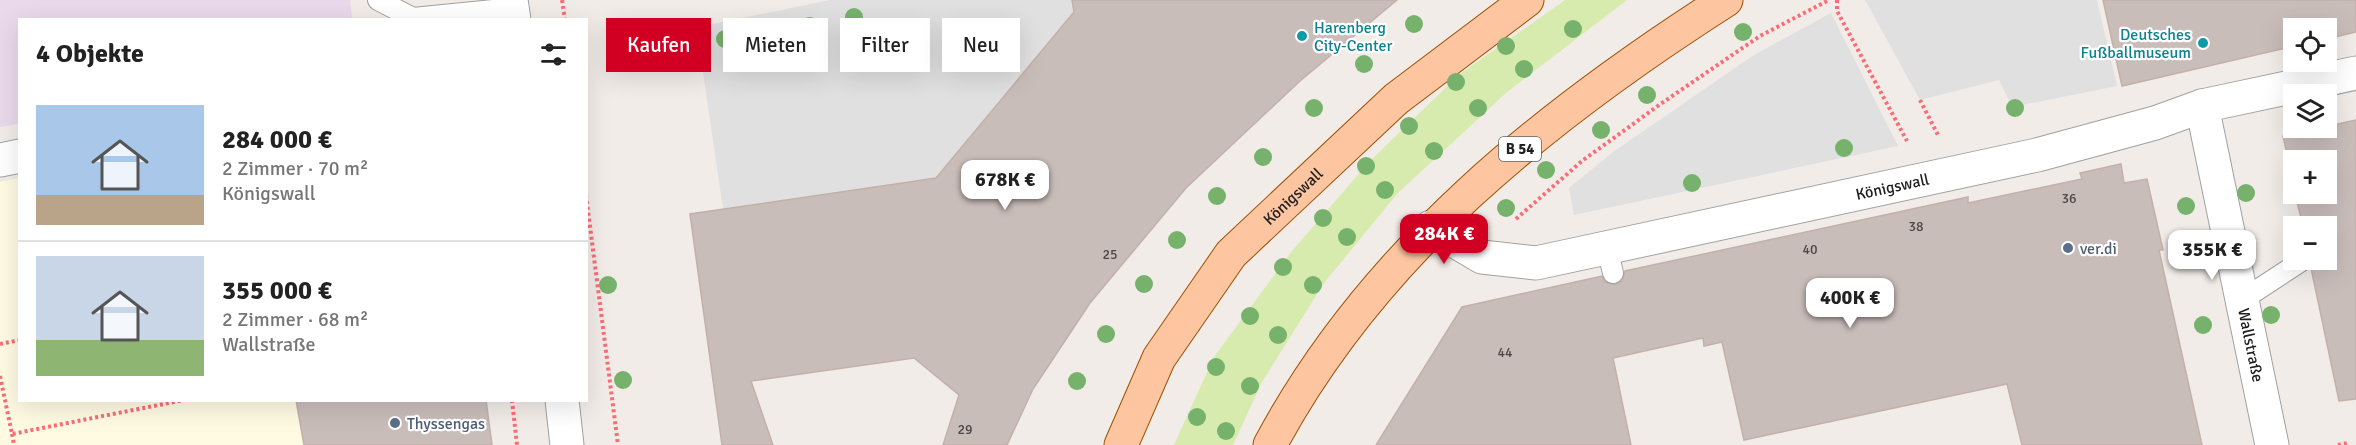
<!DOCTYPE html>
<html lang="de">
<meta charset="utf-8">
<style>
:root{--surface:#fff;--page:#f2f2f2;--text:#222;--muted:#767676;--line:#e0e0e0;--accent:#d10023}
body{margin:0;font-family:Signika,sans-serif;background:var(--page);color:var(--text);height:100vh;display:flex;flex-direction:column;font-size:22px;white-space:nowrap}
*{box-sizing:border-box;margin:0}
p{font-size:20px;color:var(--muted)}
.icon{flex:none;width:33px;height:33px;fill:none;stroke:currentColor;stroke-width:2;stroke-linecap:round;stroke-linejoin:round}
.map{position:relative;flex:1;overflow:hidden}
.panel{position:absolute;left:18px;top:18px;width:570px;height:384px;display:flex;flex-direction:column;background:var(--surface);border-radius:0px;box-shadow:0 6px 24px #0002}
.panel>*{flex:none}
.guide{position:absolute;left:606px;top:18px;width:570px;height:54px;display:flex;gap:12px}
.fabs{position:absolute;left:2283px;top:18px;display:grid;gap:12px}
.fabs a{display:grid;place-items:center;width:54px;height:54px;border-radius:0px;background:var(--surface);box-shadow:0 6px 24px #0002;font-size:30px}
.price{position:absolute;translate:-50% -51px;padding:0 14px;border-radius:12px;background:#fff;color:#222;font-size:20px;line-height:39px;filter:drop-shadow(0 2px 3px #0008)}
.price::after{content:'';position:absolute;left:50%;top:36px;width:18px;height:14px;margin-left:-9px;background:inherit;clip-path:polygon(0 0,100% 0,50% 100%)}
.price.selected{background:var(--accent);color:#fff}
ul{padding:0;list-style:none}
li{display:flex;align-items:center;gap:18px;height:150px;padding:0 18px}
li+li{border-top:2px solid var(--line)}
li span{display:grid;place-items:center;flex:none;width:168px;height:120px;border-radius:0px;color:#555}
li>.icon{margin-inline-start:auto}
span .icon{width:72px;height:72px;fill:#fffc;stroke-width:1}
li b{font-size:26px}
h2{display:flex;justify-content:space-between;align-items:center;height:72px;padding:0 18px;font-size:26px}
.chip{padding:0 21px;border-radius:0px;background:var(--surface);box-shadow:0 6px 24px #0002;font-size:21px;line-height:54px}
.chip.selected{background:var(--accent);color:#fff}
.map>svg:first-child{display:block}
</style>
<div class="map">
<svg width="2356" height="445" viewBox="0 0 2356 445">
<rect width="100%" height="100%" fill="#f1ece7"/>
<path fill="#ead9ea" d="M 0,0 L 350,0 L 352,19 L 20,20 L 19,124 L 0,127 Z"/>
<path fill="#fffae2" d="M 19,178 L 20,400 L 296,401 L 304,445 L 0,445 L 0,182 Z"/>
<path fill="#d6ebad" d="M 1565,0 L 1627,0 L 1507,92 L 1397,194 L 1324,283 L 1262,382 L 1233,445 L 1174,445 L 1214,357 L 1292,251 L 1370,161 L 1460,74 Z"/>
<g fill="#e0e0e0">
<path d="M 830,0 L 1072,0 L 1074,12 L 926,190 L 918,192 L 915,180 L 723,209 L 702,65 L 691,66 L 684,30 Z"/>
<path d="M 1865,0 L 2097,0 L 2117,86 L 2012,107 L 1999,80 L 1920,100 Z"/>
<path d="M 1831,13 L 1898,146 L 1574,215 L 1569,188 L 1613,152 L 1754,55 Z"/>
</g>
<g fill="#c9bdba" stroke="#c3b0a9" stroke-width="1.5">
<path d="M 1072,0 L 1397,0 L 1300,81 L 1186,188 L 1090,303 L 1033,389 L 1007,445 L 943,445 L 959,395 L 914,358 L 751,381 L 773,445 L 722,445 L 690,214 L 936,178 L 1074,12 Z"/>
<path d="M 2103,0 L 2356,0 L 2356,32 L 2326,39 L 2326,28 L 2294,28 L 2294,46 L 2122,86 Z"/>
<path d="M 2356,120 L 2356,399 L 2339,401 L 2311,268 L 2315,260 L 2326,260 L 2326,226 L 2303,226 L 2295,194 L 2326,194 L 2326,160 L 2294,160 L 2294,185 L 2283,136 Z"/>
<path d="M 2121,164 L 2124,183 L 2147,179 L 2163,250 L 2159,250 L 2202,445 L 2022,445 L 2007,384 L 1744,440 L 1722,342 L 1704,346 L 1703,338 L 1613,358 L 1631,445 L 1376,445 L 1462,307 L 1602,276 L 1605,282 L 1615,285 L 1622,281 L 1625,271 L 1968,197 L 1968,203 L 2082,179 L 2080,173 Z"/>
<path d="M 296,400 L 486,400 L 492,445 L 304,445 Z"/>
</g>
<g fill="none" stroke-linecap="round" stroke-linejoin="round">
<defs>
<g id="service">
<path d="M 378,0 L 413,18 L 513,8"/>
<path d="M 1607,248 L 1613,273"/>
<path d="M 2242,300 L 2303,260"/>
</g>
<g id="minor">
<path id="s1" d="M 2202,106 L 2272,445"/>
<path d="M 0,160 L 20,156"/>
<path id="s2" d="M 1431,227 L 1482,257 L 1536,263 L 2037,155 L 2155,123 L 2202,106 L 2356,73"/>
</g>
<g id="tertiary">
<path d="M 511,0 L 514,20"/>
<path d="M 562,400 L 567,445"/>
</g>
<g id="primary">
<path id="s3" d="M 1121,445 L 1159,358 L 1231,254 L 1396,99 L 1527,0"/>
<path d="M 1270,445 C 1373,252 1546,115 1726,0"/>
</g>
</defs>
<use href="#service" stroke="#a1a1a1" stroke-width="22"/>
<use href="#minor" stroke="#a1a1a1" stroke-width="35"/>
<use href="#tertiary" stroke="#a1a1a1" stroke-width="35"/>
<use href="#primary" stroke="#9d4f00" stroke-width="35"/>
<g stroke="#fb6d76" stroke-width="4" stroke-dasharray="3 3" stroke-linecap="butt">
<path d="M 562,0 L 565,20"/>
<path d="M 1837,0 L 1837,11 L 1907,141"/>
<path d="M 1920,100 L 1939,137"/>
<path d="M 586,195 L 618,445"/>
<path d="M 1516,219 L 1582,161 L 1662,103 L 1760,36 L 1829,0"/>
<path d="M 0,344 L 20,340"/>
<path d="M 0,376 L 12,434 L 184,400"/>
<path d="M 512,400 L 517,445"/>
<path d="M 12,434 L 14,445"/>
<path d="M 2338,445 L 2348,443"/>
</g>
<use href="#service" stroke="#fff" stroke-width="20"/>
<use href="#minor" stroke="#fff" stroke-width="33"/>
<use href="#tertiary" stroke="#fff" stroke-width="33"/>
<use href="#primary" stroke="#fdc5a0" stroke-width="33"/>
</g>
<g fill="#77b26d">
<circle cx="854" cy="17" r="9"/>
<circle cx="1414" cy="24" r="9"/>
<circle cx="810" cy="26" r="9"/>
<circle cx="1573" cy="29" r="9"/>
<circle cx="766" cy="30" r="9"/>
<circle cx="1743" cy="32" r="9"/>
<circle cx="725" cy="39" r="9"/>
<circle cx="1506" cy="46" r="9"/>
<circle cx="679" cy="50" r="9"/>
<circle cx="1364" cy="64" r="9"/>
<circle cx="1524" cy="69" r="9"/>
<circle cx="1456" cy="82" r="9"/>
<circle cx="1647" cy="95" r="9"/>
<circle cx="1314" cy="108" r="9"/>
<circle cx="1478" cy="108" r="9"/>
<circle cx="2015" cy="108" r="9"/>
<circle cx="1409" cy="126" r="9"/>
<circle cx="1601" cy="130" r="9"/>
<circle cx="1844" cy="148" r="9"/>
<circle cx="1434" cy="151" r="9"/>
<circle cx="1263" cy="157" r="9"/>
<circle cx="1366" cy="166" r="9"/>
<circle cx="1546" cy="170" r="9"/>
<circle cx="1692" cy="183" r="9"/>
<circle cx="1385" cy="190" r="9"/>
<circle cx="2246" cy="193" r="9"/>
<circle cx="1217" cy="196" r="9"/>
<circle cx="2186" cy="206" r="9"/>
<circle cx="1506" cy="208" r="9"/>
<circle cx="1323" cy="218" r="9"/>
<circle cx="1347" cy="237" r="9"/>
<circle cx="1177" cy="240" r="9"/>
<circle cx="1283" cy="267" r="9"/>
<circle cx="1144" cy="284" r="9"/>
<circle cx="608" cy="285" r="9"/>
<circle cx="1313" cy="285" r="9"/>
<circle cx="2271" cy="315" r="9"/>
<circle cx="1250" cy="316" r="9"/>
<circle cx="2203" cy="325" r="9"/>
<circle cx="1106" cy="334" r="9"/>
<circle cx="1278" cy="335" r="9"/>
<circle cx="1216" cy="367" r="9"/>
<circle cx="623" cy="380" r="9"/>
<circle cx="1077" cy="381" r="9"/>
<circle cx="1250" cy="386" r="9"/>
<circle cx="1197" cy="417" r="9"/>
<circle cx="1226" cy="431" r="9"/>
</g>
<g fill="#0f9aa8" stroke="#fff" stroke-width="2">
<circle cx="1302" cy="36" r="6"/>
<circle cx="2203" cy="43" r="6"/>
</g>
<g fill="#5c6f8a" stroke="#fff" stroke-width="2">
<circle cx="2068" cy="248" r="6"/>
<circle cx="395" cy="423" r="6"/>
</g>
<g text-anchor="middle" stroke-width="4.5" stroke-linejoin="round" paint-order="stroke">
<g font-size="14" fill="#4a4746">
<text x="2069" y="203">36</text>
<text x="1916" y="231">38</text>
<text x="1810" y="254">40</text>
<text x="1110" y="259">25</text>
<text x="1505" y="357">44</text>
<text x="965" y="434">29</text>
</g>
<rect fill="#fff" stroke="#636363" stroke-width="1.5" x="1499" y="137" width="42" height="24" rx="4.5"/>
<g font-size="15" font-weight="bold" fill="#202020">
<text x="1520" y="154">B 54</text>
</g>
<g font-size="16" fill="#0d838f" stroke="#fff" text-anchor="start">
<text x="1314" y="33">Harenberg<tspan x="1314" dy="18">City-Center</tspan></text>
<text x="2191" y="40" text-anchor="end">Deutsches<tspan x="2191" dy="18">Fußballmuseum</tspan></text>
</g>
<g font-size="16" fill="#202020" stroke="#fff">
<text dy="6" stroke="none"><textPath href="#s2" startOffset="478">Königswall</textPath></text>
<text dy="6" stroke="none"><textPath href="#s3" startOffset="306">Königswall</textPath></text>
<text dy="6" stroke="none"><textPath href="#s1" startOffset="244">Wallstraße</textPath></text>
</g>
<g font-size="16" fill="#4e5e75" stroke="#fff" text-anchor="start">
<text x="2080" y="254">ver.di</text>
<text x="407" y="429">Thyssengas</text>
</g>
</g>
</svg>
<div class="fabs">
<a><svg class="icon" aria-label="locate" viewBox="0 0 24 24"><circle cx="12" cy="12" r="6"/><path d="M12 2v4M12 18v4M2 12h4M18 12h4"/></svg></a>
<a><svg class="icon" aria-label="layers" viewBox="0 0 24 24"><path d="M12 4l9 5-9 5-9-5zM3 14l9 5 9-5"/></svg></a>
<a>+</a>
<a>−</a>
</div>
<b class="price" style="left:1005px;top:211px">678K €</b>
<b class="price selected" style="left:1444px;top:265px">284K €</b>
<b class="price" style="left:2212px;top:281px">355K €</b>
<b class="price" style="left:1850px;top:329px">400K €</b>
<div class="guide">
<a class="chip selected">Kaufen</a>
<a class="chip">Mieten</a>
<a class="chip">Filter</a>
<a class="chip">Neu</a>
</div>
<section class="panel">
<h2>4 Objekte<svg class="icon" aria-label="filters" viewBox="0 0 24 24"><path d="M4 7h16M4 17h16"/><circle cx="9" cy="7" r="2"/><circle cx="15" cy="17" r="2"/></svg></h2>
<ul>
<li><span style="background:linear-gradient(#a9c7e8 75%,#b9a48a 0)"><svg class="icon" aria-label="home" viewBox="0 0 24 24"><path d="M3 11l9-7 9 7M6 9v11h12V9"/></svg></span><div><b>284 000 €</b><p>2 Zimmer · 70 m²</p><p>Königswall</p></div></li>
<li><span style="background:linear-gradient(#c9d6e8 70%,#8fb573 0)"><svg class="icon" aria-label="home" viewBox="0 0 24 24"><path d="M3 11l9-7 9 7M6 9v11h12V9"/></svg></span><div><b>355 000 €</b><p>2 Zimmer · 68 m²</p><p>Wallstraße</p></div></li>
</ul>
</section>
</div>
